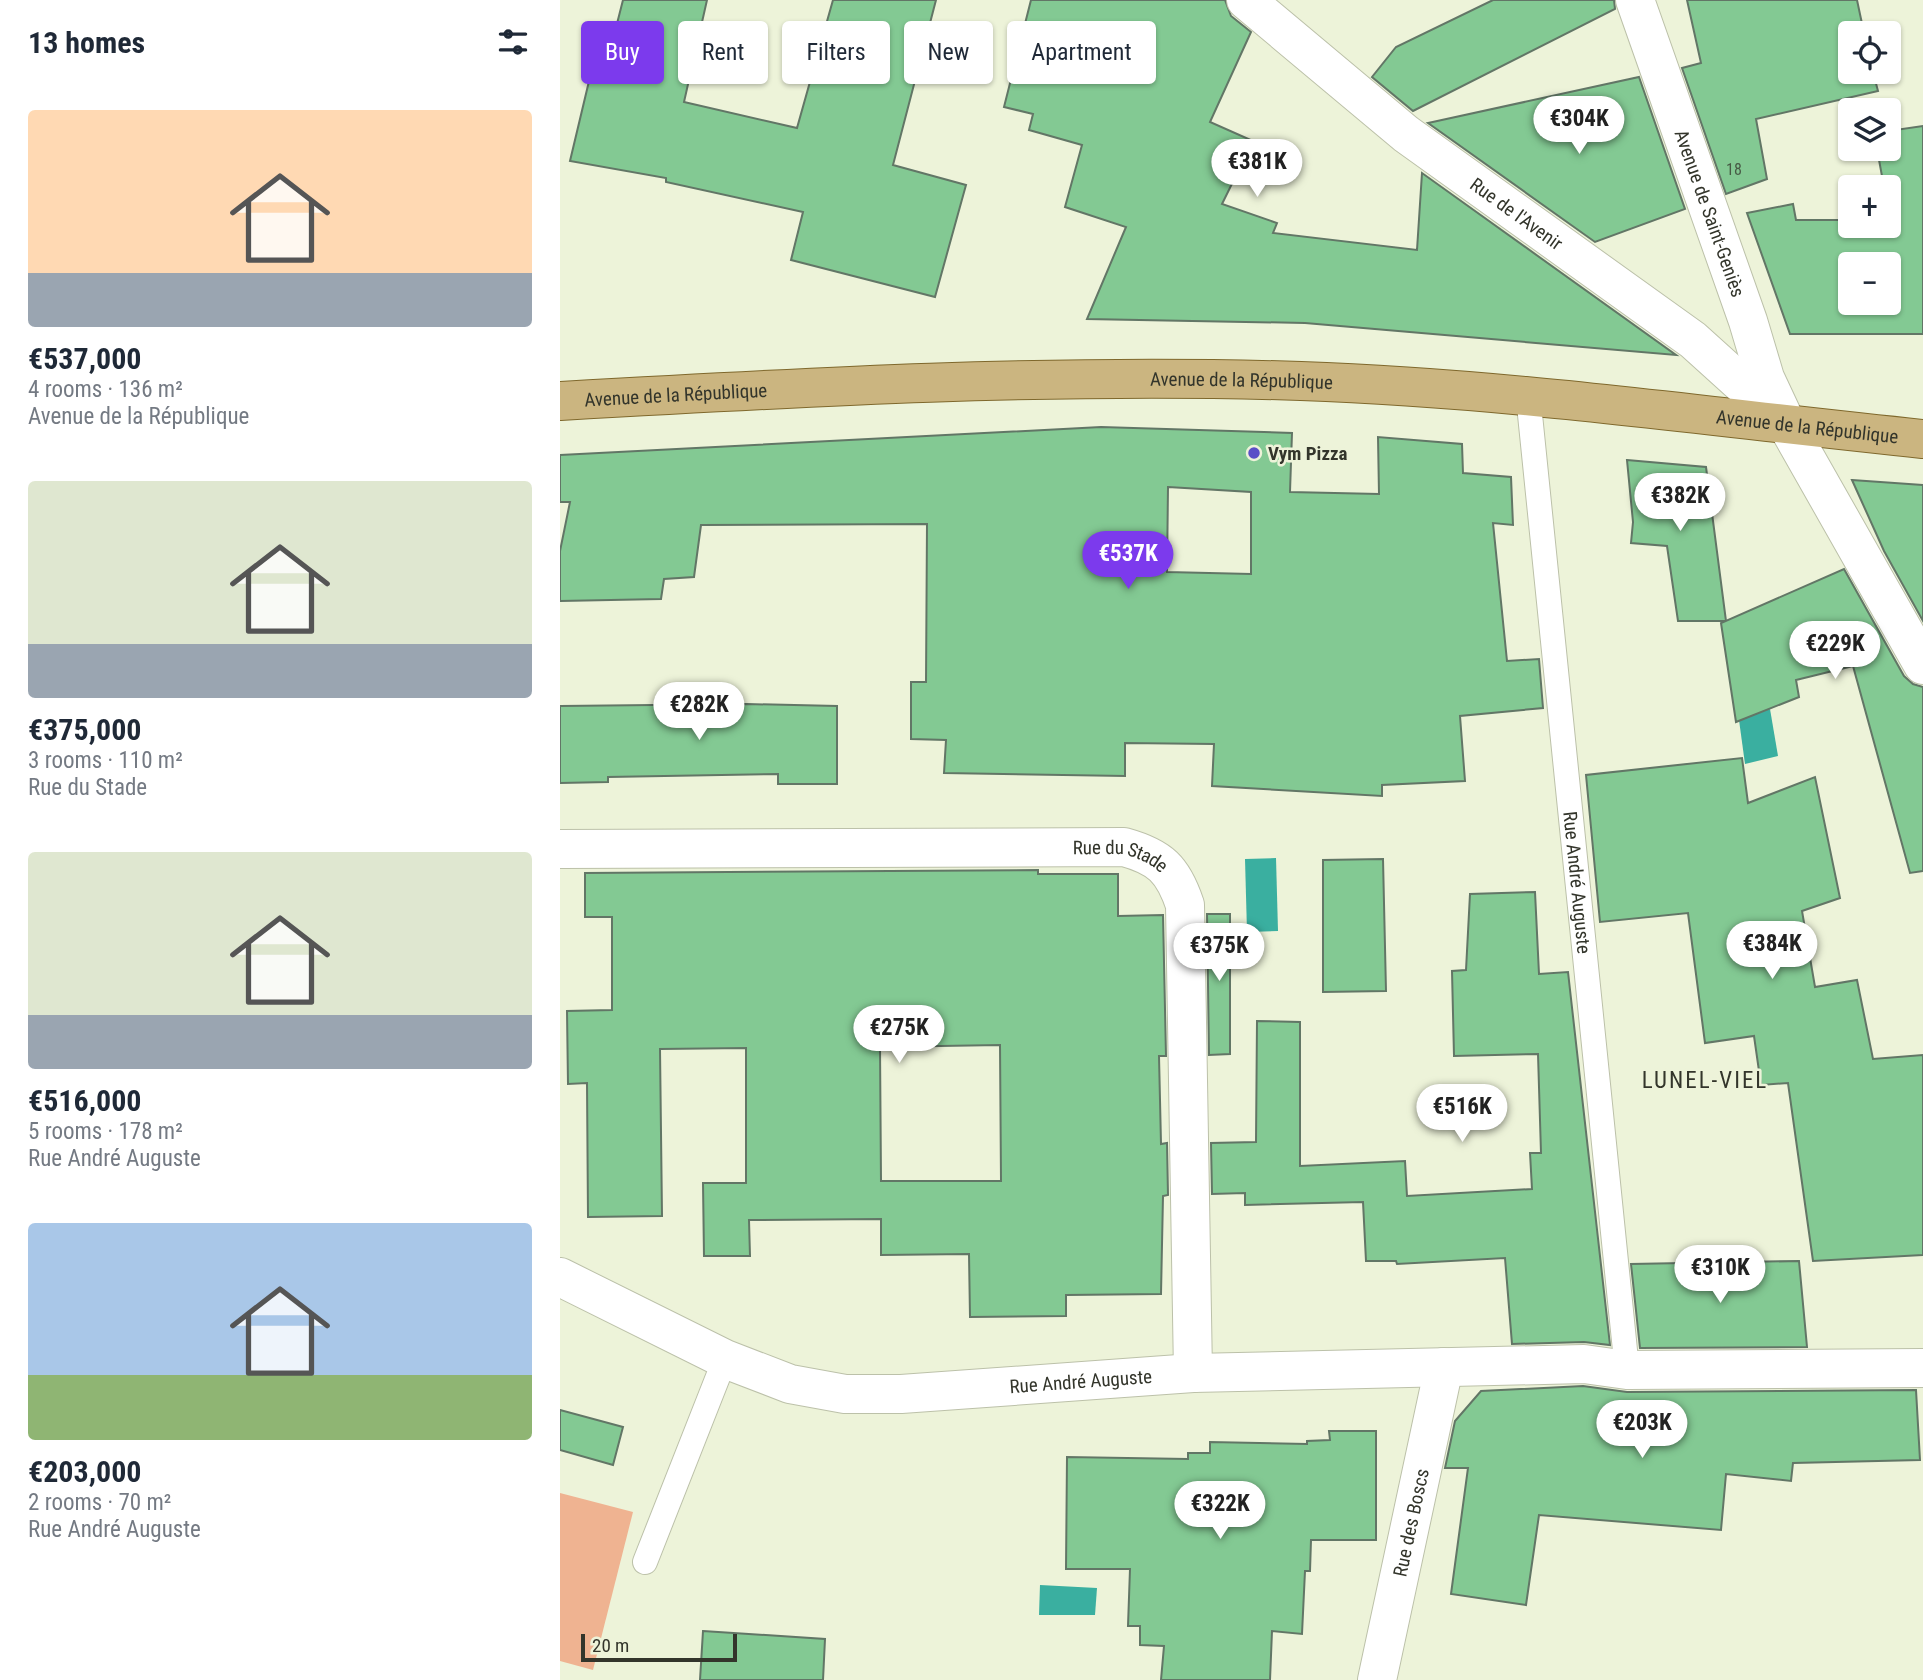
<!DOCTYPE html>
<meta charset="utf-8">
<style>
:root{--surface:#fff;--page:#f2f2f3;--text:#1f2937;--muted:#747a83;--accent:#7c3aed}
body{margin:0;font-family:"Roboto Condensed",sans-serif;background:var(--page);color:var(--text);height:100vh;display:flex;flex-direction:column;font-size:26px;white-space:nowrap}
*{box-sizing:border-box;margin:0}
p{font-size:23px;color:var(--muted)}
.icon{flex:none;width:38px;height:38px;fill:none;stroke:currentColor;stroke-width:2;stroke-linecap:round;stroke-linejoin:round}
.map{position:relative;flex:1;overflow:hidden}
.sheet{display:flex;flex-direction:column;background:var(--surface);width:560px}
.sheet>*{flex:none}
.top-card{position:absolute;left:21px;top:21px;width:665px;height:63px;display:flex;gap:14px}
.controls{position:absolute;left:1278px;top:21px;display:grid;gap:14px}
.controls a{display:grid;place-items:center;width:63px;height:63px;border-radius:7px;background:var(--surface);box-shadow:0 2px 5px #0004;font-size:35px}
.scale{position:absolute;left:21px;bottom:18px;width:156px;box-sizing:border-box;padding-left:7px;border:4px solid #33352b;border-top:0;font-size:19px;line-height:24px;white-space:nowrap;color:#33352b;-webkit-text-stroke:5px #edf3d9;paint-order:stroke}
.price{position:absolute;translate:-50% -60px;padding:0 16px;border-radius:24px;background:#fff;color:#222;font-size:23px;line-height:46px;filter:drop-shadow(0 2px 4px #0008)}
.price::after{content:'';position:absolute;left:50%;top:42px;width:21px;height:16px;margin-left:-10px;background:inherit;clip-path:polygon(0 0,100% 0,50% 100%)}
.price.active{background:var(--accent);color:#fff}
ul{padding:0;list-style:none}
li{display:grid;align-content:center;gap:14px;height:371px;padding:0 28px}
li span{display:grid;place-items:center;height:217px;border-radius:7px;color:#555}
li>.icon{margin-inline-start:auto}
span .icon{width:126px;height:126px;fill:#fffc;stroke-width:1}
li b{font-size:30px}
h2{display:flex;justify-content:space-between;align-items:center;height:84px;padding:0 28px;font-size:30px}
.tag{padding:0 24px;border-radius:7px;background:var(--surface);box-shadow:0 2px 5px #0004;font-size:24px;line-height:63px}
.tag.active{background:var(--accent);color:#fff}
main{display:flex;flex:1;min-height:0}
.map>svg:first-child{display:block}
</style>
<main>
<section class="sheet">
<h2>13 homes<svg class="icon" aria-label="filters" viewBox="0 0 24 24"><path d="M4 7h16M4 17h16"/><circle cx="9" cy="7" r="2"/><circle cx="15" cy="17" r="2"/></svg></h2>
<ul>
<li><span style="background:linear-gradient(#ffd9b3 75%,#9aa5b1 0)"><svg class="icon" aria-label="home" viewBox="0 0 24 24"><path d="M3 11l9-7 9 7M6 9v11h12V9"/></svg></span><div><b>€537,000</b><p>4 rooms · 136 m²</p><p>Avenue de la République</p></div></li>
<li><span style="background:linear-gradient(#dfe7d0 75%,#9aa5b1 0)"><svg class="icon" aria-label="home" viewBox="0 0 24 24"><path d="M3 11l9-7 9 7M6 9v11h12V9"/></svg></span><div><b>€375,000</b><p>3 rooms · 110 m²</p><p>Rue du Stade</p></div></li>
<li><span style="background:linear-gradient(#dfe7d0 75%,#9aa5b1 0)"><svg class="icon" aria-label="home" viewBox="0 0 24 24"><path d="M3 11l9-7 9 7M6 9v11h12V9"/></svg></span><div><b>€516,000</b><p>5 rooms · 178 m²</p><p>Rue André Auguste</p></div></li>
<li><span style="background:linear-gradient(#a9c7e8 70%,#8fb573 0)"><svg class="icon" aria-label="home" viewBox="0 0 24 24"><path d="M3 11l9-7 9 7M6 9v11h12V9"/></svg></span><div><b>€203,000</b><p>2 rooms · 70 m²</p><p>Rue André Auguste</p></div></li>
</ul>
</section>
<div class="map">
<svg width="1363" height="1680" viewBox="0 0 1363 1680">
<rect width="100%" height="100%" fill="#edf3d9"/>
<path fill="#efb391" d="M 0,1493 L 73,1512 L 33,1670 L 0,1661 Z"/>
<g fill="#3aafa0">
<path d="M 1210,709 L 1218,756 L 1185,764 L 1179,720 Z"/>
<path d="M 716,858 L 718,931 L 687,932 L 685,859 Z"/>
<path d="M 480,1585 L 537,1588 L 535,1615 L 479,1615 Z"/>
</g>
<g fill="#83c993" stroke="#627666" stroke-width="2" fill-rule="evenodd">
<path d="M 63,0 L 147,0 L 124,102 L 237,128 L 273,0 L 376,0 L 333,165 L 406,185 L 375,297 L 231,260 L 243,212 L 106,182 L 106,178 L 10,161 L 30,77 L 43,79 Z"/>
<path d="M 471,0 L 665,0 L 671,16 L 691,32 L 650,122 L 693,141 L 662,204 L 717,223 L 713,233 L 857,250 L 862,173 L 1116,355 L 745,323 L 527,319 L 566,227 L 505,207 L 522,145 L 469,130 L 473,114 L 444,107 Z"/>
<path d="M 933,0 L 1054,0 L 1055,9 L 853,111 L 812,77 L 836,47 Z"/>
<path d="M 1127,0 L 1297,0 L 1304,33 L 1290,33 L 1290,72 L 1313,72 L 1318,91 L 1196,119 L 1207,179 L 1166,194 L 1122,68 L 1141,63 Z"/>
<path d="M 1079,77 L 1125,209 L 1035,242 L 868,123 Z"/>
<path d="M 1363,126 L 1363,334 L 1230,334 L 1187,213 L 1233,204 L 1236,220 L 1290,220 L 1290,226 L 1328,226 L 1331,219 L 1328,187 L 1324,187 L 1317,149 L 1328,149 L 1328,131 ZM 1290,264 L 1328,264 L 1328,303 L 1290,303 Z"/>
<path d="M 541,427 L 732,433 L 730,492 L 819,494 L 818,437 L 902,444 L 903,473 L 951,477 L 953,525 L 933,523 L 947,661 L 979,659 L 983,708 L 900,716 L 905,781 L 822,785 L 822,796 L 652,786 L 654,744 L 565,743 L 565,776 L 384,773 L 386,740 L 351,739 L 351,682 L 366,682 L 367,524 L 141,525 L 134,577 L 104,579 L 101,599 L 0,601 L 0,551 L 10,502 L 0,502 L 0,455 ZM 608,487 L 691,492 L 691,574 L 607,572 Z"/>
<path d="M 1067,460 L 1146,467 L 1166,621 L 1118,621 L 1107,546 L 1071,543 L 1073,522 Z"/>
<path d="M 1292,480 L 1363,485 L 1363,621 L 1324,551 Z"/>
<path d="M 1284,569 L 1344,676 L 1353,684 L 1363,687 L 1363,871 L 1350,873 L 1293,666 L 1236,680 L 1239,697 L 1176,722 L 1161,623 Z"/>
<path d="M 187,704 L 277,706 L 277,784 L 218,784 L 218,774 L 48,777 L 48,782 L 0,783 L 0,706 Z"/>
<path d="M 1182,758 L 1188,803 L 1255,777 L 1280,898 L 1242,911 L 1255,987 L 1297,980 L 1313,1059 L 1363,1055 L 1363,1255 L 1253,1261 L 1228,1083 L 1201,1085 L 1194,1036 L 1145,1043 L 1128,913 L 1040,922 L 1026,775 Z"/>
<path d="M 823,859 L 826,991 L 763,992 L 763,860 Z"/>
<path d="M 478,870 L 478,874 L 558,874 L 558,916 L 603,915 L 606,1056 L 599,1056 L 601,1144 L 607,1143 L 608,1195 L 603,1196 L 601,1294 L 506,1295 L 506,1316 L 410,1317 L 409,1254 L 321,1255 L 321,1219 L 189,1220 L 190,1256 L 144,1256 L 143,1183 L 186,1183 L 186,1048 L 100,1049 L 102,1216 L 28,1217 L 27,1083 L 8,1084 L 7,1011 L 52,1010 L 52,917 L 25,917 L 25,873 ZM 440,1045 L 441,1181 L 321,1181 L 320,1047 Z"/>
<path d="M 975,892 L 979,974 L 1008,972 L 1050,1345 L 1024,1342 L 952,1344 L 945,1258 L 837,1264 L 836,1261 L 806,1261 L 803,1202 L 685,1205 L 685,1193 L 652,1194 L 651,1143 L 696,1142 L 697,1021 L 740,1022 L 740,1166 L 845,1161 L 847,1196 L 972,1189 L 970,1153 L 981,1153 L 978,1054 L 894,1056 L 892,971 L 906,970 L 910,894 Z"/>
<path d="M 647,914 L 670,914 L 670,1054 L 649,1055 Z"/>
<path d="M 1239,1261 L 1247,1347 L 1080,1348 L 1071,1264 Z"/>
<path d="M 1023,1386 L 1067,1392 L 1356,1390 L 1360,1460 L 1233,1463 L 1231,1481 L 1166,1474 L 1161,1530 L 979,1515 L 966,1605 L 891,1594 L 908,1468 L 885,1468 L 895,1421 L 921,1391 Z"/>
<path d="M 0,1410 L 63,1427 L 53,1465 L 0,1450 Z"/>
<path d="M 769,1431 L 816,1431 L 816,1540 L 751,1540 L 750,1571 L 745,1571 L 742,1634 L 712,1631 L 710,1680 L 601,1680 L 604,1646 L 580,1645 L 580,1626 L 568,1626 L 570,1569 L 506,1569 L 507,1457 L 628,1459 L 628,1453 L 650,1453 L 650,1442 L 747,1444 L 747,1441 L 770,1440 Z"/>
<path d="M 143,1631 L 265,1639 L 263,1680 L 140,1680 Z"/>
</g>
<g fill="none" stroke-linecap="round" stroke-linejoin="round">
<defs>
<g id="service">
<path id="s1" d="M 968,395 L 1067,1370"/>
<path d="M 85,1562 L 165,1359"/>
</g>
<g id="minor">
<path id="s2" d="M 686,0 L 846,134 L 1133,340 L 1227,425"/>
<path id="s3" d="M 0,849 L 564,847 C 600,857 613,869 625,905 L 633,1373"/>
<path id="s4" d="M 0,1277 L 165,1359 L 230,1384 L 285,1394 L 341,1394 L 633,1373 L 1024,1364 L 1067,1370 L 1363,1368"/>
<path id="s5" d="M 817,1680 L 884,1367"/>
</g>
<g id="tertiary">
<path id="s6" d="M 1075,0 L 1188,321 L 1205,378 L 1227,425 L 1363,665"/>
</g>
<g id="primary">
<path id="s7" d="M 0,401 C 247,387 494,373 741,381 C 949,388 1156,418 1363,439"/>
</g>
</defs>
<use href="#service" stroke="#bcc1a9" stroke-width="26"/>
<use href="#minor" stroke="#bcc1a9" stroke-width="40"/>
<use href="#tertiary" stroke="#bcc1a9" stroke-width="40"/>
<use href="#primary" stroke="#7f682c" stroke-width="40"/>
<use href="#service" stroke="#fff" stroke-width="24"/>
<use href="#minor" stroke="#fff" stroke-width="38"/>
<use href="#tertiary" stroke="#fff" stroke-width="38"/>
<use href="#primary" stroke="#cbb580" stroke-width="38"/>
</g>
<circle fill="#5b4fc7" stroke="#edf3d9" stroke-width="2.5" cx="694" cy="453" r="7"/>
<g text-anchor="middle" stroke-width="5" stroke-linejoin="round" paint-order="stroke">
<g font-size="16" fill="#475a45">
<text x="1174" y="175">18</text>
</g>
<g font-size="19" fill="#33352b" stroke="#edf3d9">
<text dy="7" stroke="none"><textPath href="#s2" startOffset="345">Rue de l'Avenir</textPath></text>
<text dy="7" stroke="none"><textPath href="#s6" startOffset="226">Avenue de Saint-Geniès</textPath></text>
<text dy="7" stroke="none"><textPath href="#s7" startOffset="682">Avenue de la République</textPath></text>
<text dy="7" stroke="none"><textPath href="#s7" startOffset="116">Avenue de la République</textPath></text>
<text dy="7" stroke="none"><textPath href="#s7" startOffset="1250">Avenue de la République</textPath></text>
<text dy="7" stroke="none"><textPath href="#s3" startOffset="562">Rue du Stade</textPath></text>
<text dy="7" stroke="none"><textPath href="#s1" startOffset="490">Rue André Auguste</textPath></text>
<text dy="7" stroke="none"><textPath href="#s4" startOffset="546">Rue André Auguste</textPath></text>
<text dy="7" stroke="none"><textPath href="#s5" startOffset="161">Rue des Boscs</textPath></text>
</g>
<g font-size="19" font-weight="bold" fill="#33352b" stroke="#edf3d9" text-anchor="start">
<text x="708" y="460">Vym Pizza</text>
</g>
<g font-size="23" letter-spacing="2" fill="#33352b" stroke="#edf3d9">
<text x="1145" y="1088">LUNEL-VIEL</text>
</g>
</g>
</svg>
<div class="controls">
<a><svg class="icon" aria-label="locate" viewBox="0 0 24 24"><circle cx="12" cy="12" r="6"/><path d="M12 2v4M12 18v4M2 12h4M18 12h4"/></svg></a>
<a><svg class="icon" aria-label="layers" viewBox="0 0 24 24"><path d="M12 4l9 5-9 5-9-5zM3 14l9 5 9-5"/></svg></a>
<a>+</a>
<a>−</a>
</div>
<div class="scale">20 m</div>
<b class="price" style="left:1019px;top:156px">€304K</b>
<b class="price" style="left:697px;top:199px">€381K</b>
<b class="price" style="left:1120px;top:533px">€382K</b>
<b class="price active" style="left:568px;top:591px">€537K</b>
<b class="price" style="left:1275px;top:681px">€229K</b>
<b class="price" style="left:139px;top:742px">€282K</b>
<b class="price" style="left:1212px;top:981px">€384K</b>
<b class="price" style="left:659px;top:983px">€375K</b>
<b class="price" style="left:339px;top:1065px">€275K</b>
<b class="price" style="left:902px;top:1144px">€516K</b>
<b class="price" style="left:1160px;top:1305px">€310K</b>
<b class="price" style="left:1082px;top:1460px">€203K</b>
<b class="price" style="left:660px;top:1541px">€322K</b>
<div class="top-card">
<a class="tag active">Buy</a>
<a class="tag">Rent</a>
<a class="tag">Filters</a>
<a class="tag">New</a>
<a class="tag">Apartment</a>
</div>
</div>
</main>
